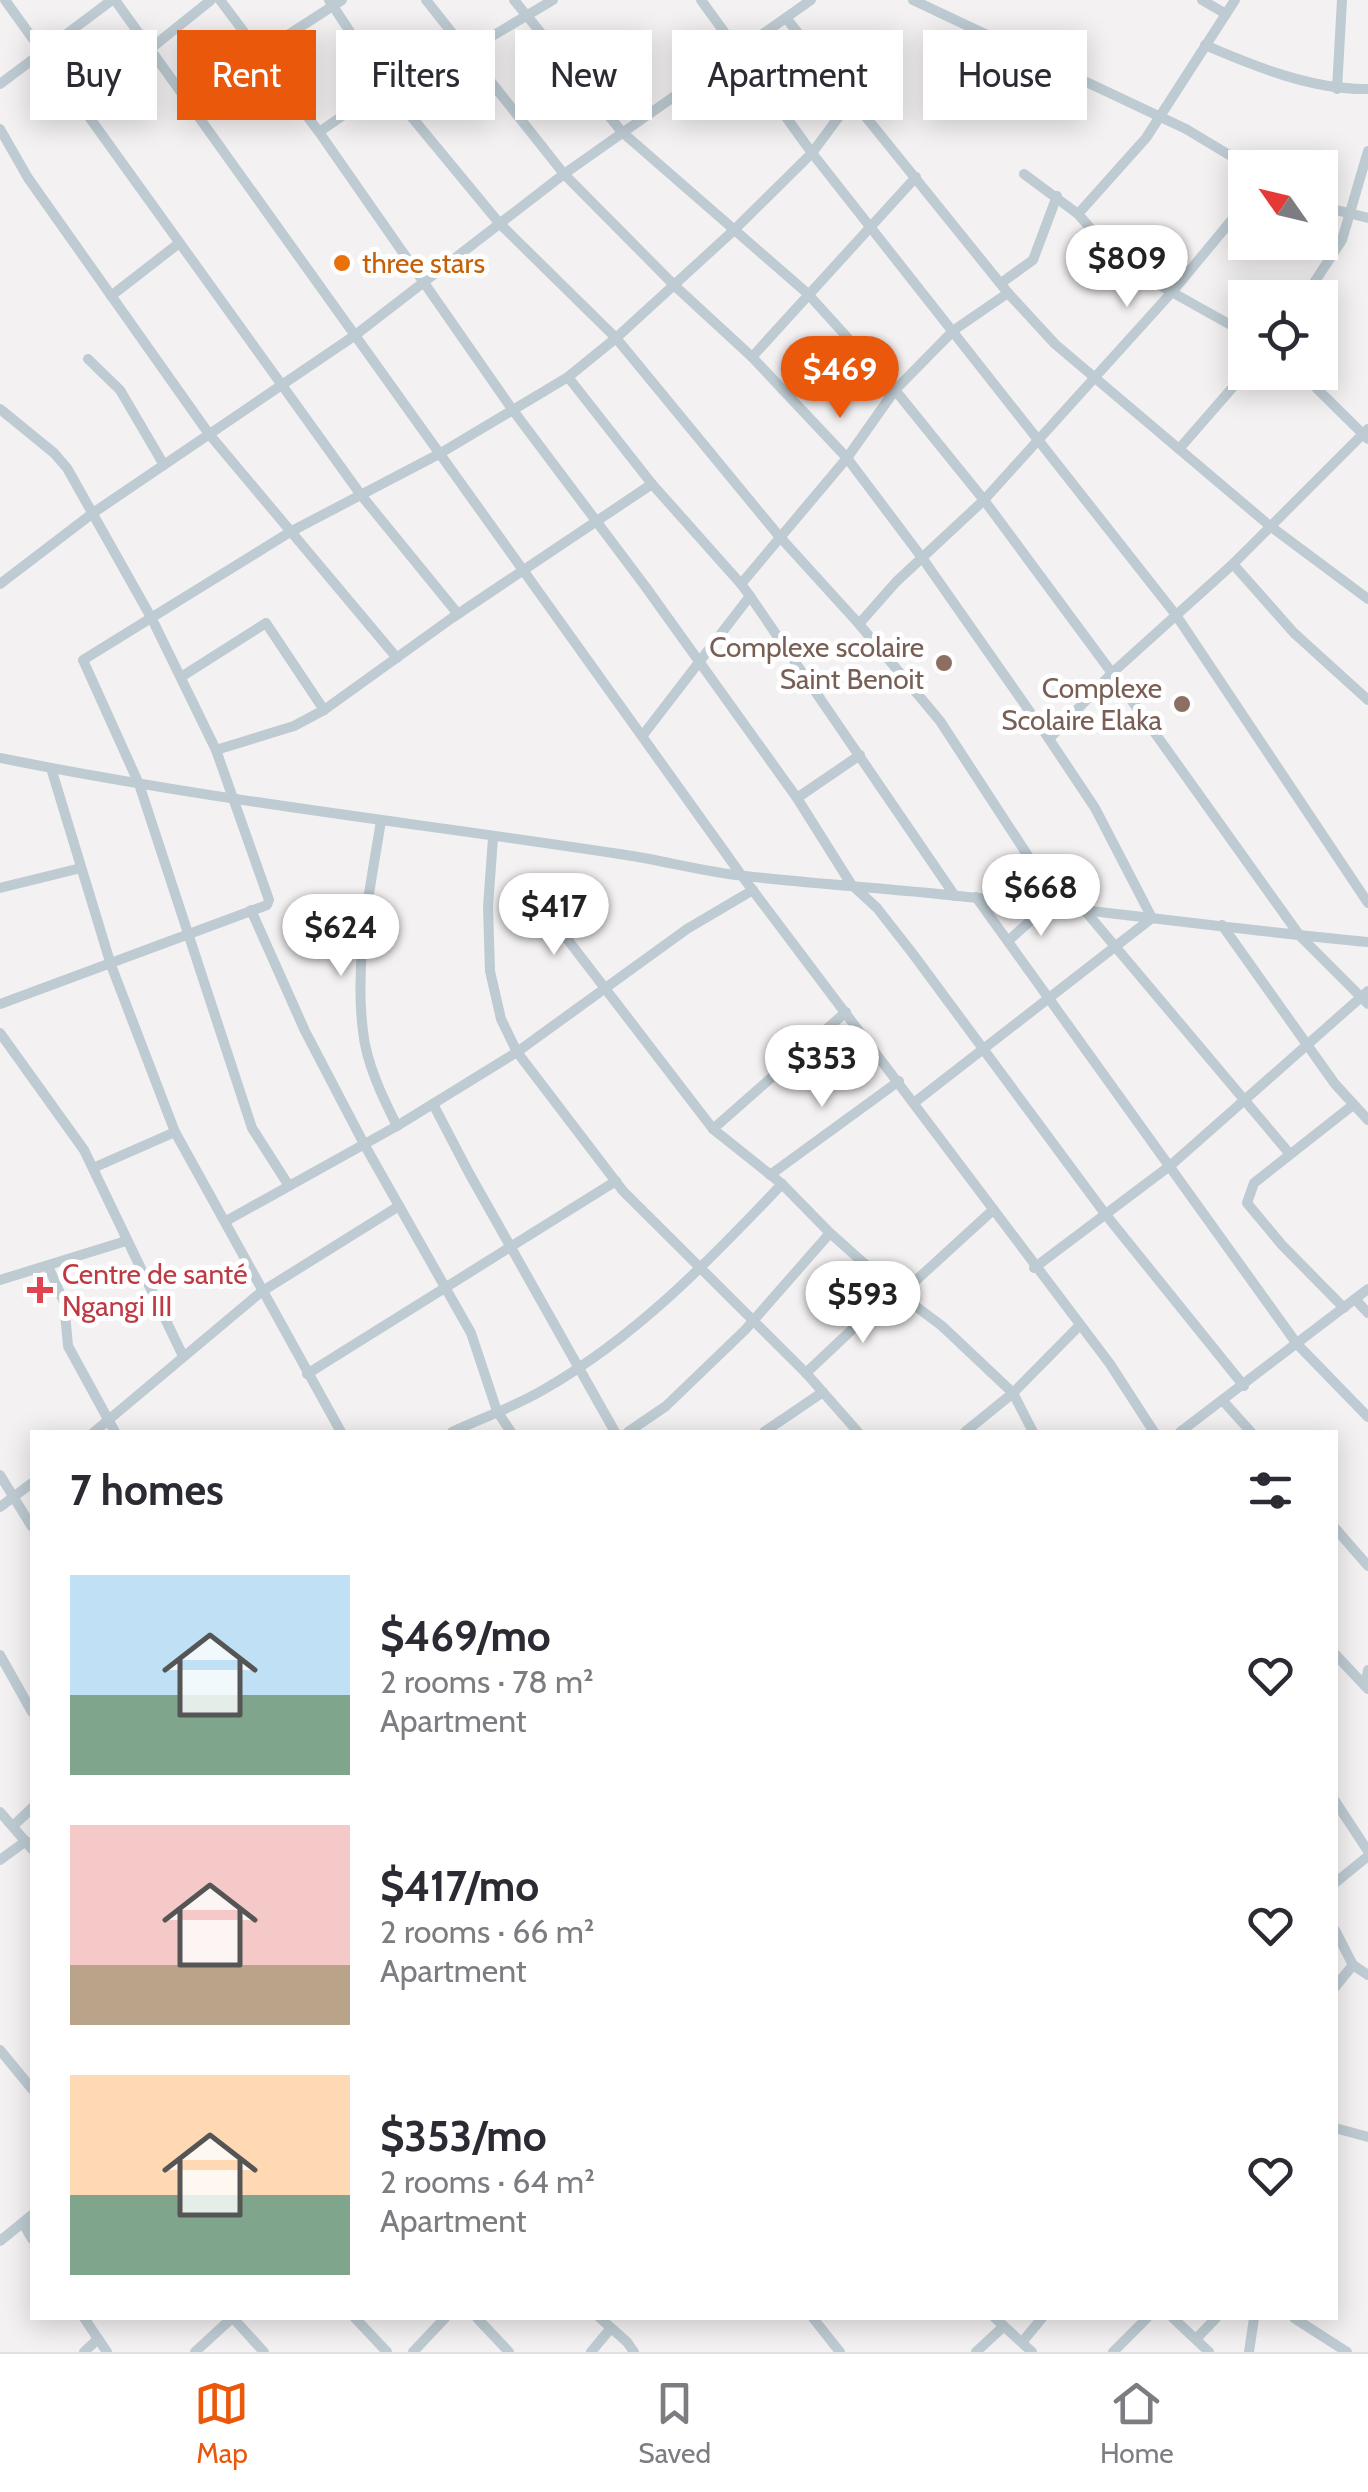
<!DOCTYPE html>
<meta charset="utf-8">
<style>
:root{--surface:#fff;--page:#f7f7f7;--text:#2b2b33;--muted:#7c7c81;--line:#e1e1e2;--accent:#ea580c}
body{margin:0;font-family:Cabin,sans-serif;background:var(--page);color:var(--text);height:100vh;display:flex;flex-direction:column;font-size:38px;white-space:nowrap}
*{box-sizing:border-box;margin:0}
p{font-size:32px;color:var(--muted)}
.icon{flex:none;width:55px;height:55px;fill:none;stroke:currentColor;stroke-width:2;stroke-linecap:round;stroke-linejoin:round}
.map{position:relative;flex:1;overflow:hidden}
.details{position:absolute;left:30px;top:1430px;width:1308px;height:890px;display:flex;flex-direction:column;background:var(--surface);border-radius:0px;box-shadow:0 5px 25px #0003}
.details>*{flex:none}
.guide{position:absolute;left:30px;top:30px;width:1310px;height:90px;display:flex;gap:20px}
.needle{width:65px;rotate:304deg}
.buttons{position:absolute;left:1228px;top:150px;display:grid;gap:20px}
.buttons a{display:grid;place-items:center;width:110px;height:110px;border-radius:0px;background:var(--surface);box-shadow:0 5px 25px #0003;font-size:50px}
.price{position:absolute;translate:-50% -85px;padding:0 22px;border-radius:35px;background:#fff;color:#222;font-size:32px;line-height:65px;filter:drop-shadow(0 2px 5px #0008)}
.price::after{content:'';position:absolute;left:50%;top:60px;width:30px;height:22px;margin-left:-15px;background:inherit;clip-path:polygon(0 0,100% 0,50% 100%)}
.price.on{background:var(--accent);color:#fff}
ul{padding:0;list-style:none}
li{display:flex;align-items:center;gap:30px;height:250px;padding:0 40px}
li span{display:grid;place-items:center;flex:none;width:280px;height:200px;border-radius:0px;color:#555}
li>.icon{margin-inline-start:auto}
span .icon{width:120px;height:120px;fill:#fffc;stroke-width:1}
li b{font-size:42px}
h2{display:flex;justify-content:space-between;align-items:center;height:120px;padding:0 40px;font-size:42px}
.tag{padding:0 35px;border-radius:0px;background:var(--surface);box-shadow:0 5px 25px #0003;font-size:35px;line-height:90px}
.tag.on{background:var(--accent);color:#fff}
.dock{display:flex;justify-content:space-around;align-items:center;height:140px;border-top:2px solid var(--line);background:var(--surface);font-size:28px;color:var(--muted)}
.dock a{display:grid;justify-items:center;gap:5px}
.dock .on{color:var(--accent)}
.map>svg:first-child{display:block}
</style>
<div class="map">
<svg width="1368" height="2352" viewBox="0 0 1368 2352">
<rect width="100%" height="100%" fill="#f4f1f2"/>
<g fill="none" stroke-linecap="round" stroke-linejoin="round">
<g stroke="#becbd2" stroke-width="10">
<path d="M 5,0 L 361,495 L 458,614"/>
<path d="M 115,0 L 742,876 L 1110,1364 L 1154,1432"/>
<path d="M 220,0 L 319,132 L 512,409 L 645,586 L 797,798 L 851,884 L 877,908 L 913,954 L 1106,1215 L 1244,1386"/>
<path d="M 329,0 L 386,86 L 500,224 L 616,338 L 779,536 L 859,624 L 940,721 L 1062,908"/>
<path d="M 426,0 L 564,174 L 675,286 L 752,357 L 847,458 L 923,559 L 1049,739 L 1095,808 L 1152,918 L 915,1102"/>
<path d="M 514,0 L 622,132 L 807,293 L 895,390 L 984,500 L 1112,673 L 1300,936 L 1368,1004"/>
<path d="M 701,0 L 812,153 L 1176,615 L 1368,903"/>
<path d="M 913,0 L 1186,129 L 1251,168"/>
<path d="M 1202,0 L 1226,14"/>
<path d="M 786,18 L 1008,293 L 1055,344 L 1270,526 L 1368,599"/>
<path d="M 1205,45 C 1256,67 1313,90 1368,89"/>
<path d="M 150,49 L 211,0"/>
<path d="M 467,51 L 553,0"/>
<path d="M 260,53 L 342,0"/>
<path d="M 0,84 L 112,0"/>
<path d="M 1337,89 L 1342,0"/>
<path d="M 0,129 L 28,178 L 209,434 L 397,658"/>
<path d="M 319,132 L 386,86"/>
<path d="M 1024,174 L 1078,214 L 1107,247 L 1143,276 L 1245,333"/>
<path d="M 1320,206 L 1368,218"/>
<path d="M 1078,214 L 1146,138 L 1235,0"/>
<path d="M 1001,283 L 1033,260 L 1057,196"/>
<path d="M 111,296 L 178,244"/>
<path d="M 1304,298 L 1342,240 L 1368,151"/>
<path d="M 752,357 L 916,177"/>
<path d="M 88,359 L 120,390 L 164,465"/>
<path d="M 1300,372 L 1368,439"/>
<path d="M 568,377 L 652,484 L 741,584"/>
<path d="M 0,409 L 54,453 L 67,468 L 152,619 L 216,750 L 269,900 L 267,905 L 0,1004"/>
<path d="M 1179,449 L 1246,372"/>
<path d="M 1233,564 L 1294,633 L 1368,700"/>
<path d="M 0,584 L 93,513 L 354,336 L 564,174 L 811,0"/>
<path d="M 750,596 L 955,896"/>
<path d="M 859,624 L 896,582 L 984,500 L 1172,292 L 1245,204"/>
<path d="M 181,677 L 266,623 L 324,710"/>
<path d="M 643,735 L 750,596 L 741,584 L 847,458 L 895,390 L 954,330 L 1008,293"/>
<path d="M 1049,739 L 1112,673 L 1233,564 L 1368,429"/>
<path d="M 216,750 L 294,726 L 324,710 L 452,618 L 652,484"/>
<path d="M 0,758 C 208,800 417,823 626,855 C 666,861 705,872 745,876 C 823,885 901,889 978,898 C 1108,912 1238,930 1368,942"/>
<path d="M 51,768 L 111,965 L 175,1132 L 341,1432"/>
<path d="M 797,798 L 860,755"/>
<path d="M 381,821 C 370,890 354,961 363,1031 C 366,1063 383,1098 397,1126"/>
<path d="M 493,838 L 488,907 L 490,971 L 501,1019 L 517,1052 L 623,1191 L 806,1373 L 858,1432"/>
<path d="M 0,888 L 81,868"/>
<path d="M 976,897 L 1297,1344 L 1368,1417"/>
<path d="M 538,901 L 713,1129 L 782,1184 L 830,1233 L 894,1290 L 942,1326 L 1013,1393 L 1033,1432"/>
<path d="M 251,910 L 305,1031 L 364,1144 L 471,1333 L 497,1411 L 511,1432"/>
<path d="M 1087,913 L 1289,1153"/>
<path d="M 1222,925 L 1335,1084 L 1368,1120"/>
<path d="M 1008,941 L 1047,906"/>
<path d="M 0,1033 L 84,1150 L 183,1356"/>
<path d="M 433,1104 L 469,1173 L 615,1432"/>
<path d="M 713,1129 L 846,1012"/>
<path d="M 93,1168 L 175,1132"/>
<path d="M 770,1175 L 899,1081"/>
<path d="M 289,1186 L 252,1128 L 139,784 L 83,660 L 290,532 L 439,454 L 568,377 L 616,338 L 733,231 L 812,153 L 852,99"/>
<path d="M 226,1221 L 397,1126 L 517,1052 L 687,929 L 753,890"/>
<path d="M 48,1266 L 64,1302 L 68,1346 L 115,1432"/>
<path d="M 1034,1268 L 1171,1165 L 1368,991"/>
<path d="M 0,1280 L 126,1241"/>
<path d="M 900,1295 L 993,1210"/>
<path d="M 1355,1299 L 1368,1313"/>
<path d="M 1344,1308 L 1282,1245 L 1247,1203 L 1254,1183 L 1353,1105"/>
<path d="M 806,1373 L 894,1290"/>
<path d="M 307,1374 L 616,1181"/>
<path d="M 1224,1402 L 1251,1432"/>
<path d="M 94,1432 L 261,1292 L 399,1206"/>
<path d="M 452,1432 C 482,1418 514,1407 543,1390 C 636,1337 709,1261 782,1184"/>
<path d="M 628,1432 L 666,1406 L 745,1330 L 830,1233"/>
<path d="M 764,1432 L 823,1392"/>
<path d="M 965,1432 L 1013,1393 L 1080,1325"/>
<path d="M 1180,1432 L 1368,1289"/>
<path d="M 0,1475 L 32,1527"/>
<path d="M 0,1507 L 32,1483"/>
<path d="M 1335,1528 L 1368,1566"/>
<path d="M 1335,1654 L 1368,1689"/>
<path d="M 0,1655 L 32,1712"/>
<path d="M 1365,1686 L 1368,1670"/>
<path d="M 1335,1801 L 1368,1851"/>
<path d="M 0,1812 L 32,1849"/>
<path d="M 13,1826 L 32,1808"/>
<path d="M 0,1860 L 26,1841"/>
<path d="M 1335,1883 L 1368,1856"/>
<path d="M 1335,1930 L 1353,1965 L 1368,1975"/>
<path d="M 1335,1987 L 1353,1965"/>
<path d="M 0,2050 L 32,2089"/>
<path d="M 1335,2128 L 1368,2137"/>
<path d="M 23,2223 L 32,2239"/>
<path d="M 0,2241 L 32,2215"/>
<path d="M 84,2318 L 107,2352"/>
<path d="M 233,2318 L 264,2352"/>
<path d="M 355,2318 L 387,2352"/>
<path d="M 477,2318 L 509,2352"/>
<path d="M 600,2318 L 627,2342 L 634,2352"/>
<path d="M 813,2318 L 840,2352"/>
<path d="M 995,2318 L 1032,2352"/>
<path d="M 1173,2318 L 1209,2352"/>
<path d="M 1294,2318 L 1347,2352"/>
<path d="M 1196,2339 L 1216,2318"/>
<path d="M 1023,2341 L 1042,2318"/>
<path d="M 84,2352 L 98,2339"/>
<path d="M 195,2352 L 232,2318"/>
<path d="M 413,2352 L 445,2318"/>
<path d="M 591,2352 L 611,2328"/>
<path d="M 976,2352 L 1004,2326"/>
<path d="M 1113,2352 L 1147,2318"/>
<path d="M 1249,2352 L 1254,2318"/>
</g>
</g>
<circle fill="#e8710a" stroke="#fff" stroke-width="4" cx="342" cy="263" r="10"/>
<g fill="#8d6e63" stroke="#fff" stroke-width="4">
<circle cx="944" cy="663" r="10"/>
<circle cx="1182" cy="704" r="10"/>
</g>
<path fill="#e0444e" stroke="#fff" stroke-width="4" d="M35 1275h10v10h10v10h-10v10h-10v-10h-10v-10h10z"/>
<g text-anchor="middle" stroke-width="10" stroke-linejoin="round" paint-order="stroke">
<g font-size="28" fill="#c56008" stroke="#fff" text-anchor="start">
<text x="362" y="273">three stars</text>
</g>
<g font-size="28" fill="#785e54" stroke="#fff" text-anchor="end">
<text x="924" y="657">Complexe scolaire<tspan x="924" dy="32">Saint Benoit</tspan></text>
<text x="1162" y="698">Complexe<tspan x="1162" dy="32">Scolaire Elaka</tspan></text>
</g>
<g font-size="28" fill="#be3a42" stroke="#fff" text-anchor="start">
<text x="62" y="1284">Centre de santé<tspan x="62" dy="32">Ngangi III</tspan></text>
</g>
</g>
</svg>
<div class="buttons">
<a><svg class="needle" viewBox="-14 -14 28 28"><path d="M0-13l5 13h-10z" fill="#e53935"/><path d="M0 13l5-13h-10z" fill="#7c7c81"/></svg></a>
<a><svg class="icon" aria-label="locate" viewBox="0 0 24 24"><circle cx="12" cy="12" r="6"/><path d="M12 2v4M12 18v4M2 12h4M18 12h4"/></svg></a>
</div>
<b class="price" style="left:1127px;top:310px">$809</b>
<b class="price on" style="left:840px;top:421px">$469</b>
<b class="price" style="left:1041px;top:939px">$668</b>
<b class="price" style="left:554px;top:958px">$417</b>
<b class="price" style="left:341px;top:979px">$624</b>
<b class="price" style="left:822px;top:1110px">$353</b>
<b class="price" style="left:863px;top:1346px">$593</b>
<div class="guide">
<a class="tag">Buy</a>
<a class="tag on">Rent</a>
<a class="tag">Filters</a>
<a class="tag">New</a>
<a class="tag">Apartment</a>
<a class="tag">House</a>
</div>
<section class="details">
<h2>7 homes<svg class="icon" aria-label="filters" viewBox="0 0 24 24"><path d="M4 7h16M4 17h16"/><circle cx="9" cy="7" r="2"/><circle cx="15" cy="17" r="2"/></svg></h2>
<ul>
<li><span style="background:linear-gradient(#bfe0f5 60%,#7fa58c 0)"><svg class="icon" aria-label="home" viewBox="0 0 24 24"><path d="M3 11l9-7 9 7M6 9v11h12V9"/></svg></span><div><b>$469/mo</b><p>2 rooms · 78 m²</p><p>Apartment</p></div><svg class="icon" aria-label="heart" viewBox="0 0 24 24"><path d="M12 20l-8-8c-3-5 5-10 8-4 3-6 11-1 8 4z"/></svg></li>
<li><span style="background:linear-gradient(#f6c9c9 70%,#b9a48a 0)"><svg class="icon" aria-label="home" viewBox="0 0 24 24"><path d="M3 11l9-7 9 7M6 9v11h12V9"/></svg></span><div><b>$417/mo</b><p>2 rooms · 66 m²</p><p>Apartment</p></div><svg class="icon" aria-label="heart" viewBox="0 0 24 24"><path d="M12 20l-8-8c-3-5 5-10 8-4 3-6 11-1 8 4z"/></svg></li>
<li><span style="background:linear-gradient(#ffd9b3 60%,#7fa58c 0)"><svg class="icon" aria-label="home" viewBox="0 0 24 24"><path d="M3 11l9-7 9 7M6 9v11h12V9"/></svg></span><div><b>$353/mo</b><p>2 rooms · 64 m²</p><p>Apartment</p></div><svg class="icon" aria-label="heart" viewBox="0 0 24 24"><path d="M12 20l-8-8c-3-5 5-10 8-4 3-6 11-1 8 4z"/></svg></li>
</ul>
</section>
</div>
<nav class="dock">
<a class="on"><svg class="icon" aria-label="map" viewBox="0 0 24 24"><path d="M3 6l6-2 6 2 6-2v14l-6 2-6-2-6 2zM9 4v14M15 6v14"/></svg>Map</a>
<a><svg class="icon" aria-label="saved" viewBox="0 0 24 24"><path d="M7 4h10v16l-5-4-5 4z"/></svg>Saved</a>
<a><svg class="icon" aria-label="home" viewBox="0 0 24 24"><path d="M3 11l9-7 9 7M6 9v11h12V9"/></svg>Home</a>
</nav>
